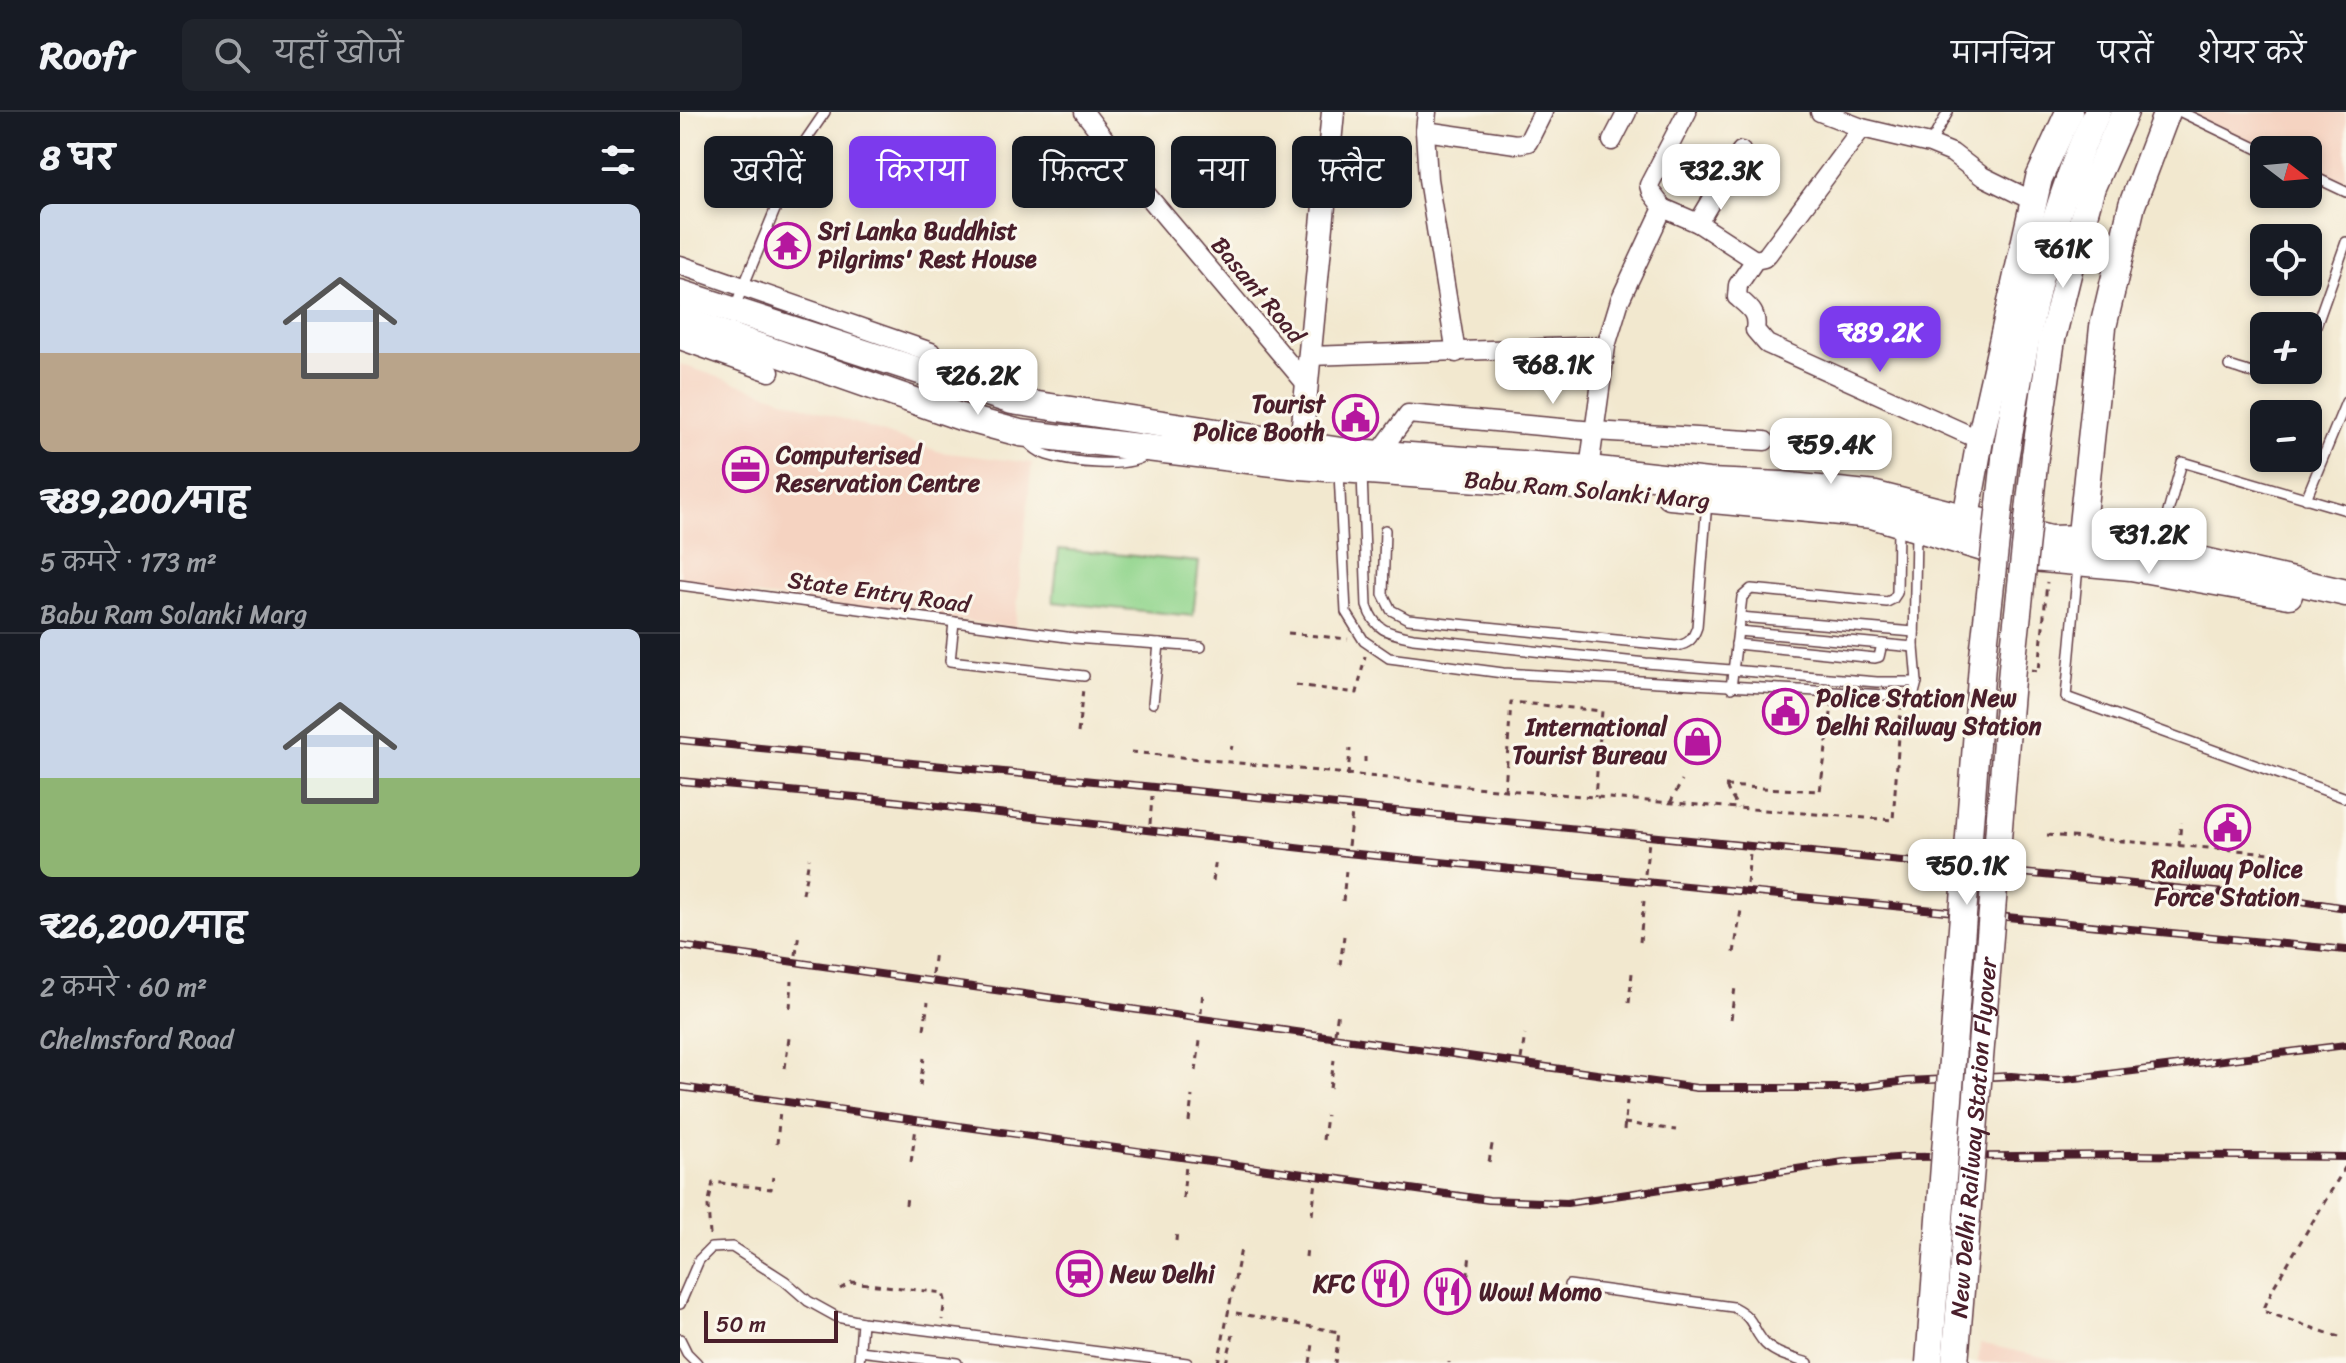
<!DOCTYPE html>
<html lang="hi">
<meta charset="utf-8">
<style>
:root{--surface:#171b24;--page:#20242c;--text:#f1f3f6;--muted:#9ea1a6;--line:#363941;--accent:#7c3aed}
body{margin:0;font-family:Sriracha,"Playpen Sans Deva",sans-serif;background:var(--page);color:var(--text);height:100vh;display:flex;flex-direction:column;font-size:30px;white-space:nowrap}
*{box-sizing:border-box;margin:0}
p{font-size:26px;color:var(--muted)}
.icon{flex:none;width:44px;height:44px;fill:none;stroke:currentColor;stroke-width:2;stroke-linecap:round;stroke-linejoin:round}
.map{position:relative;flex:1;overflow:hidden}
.drawer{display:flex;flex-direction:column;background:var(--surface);width:680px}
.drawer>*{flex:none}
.top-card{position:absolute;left:24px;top:24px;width:760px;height:72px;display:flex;gap:16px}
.needle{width:52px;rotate:106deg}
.controls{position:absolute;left:1570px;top:24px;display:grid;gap:16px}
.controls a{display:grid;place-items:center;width:72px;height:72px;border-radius:12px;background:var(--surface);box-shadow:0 4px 12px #0003;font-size:40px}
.scale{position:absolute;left:24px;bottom:20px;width:134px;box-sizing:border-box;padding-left:8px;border:4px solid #4a1f2b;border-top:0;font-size:22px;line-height:28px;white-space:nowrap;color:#4a1f2b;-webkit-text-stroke:6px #fbf7ec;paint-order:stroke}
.price{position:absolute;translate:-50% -68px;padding:0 18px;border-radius:16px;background:#fff;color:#222;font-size:26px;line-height:52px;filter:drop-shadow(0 2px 4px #0008)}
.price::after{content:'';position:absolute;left:50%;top:48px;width:24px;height:18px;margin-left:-12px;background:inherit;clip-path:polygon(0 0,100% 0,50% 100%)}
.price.active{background:var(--accent);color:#fff}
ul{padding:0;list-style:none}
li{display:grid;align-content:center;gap:16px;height:424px;padding:0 40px}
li+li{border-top:2px solid var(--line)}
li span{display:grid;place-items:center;height:248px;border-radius:12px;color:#555}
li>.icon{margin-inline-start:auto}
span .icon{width:144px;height:144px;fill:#fffc;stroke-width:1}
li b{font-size:34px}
h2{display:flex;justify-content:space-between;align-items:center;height:96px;padding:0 40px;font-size:34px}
.tag{padding:0 28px;border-radius:12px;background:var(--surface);box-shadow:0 4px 12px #0003;font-size:28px;line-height:72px}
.tag.active{background:var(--accent);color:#fff}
header{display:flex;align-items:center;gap:48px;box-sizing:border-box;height:112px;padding:0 40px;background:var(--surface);border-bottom:2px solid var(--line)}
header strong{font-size:38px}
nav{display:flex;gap:44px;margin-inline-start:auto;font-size:28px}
.search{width:560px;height:72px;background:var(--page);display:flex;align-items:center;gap:20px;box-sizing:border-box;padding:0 28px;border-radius:12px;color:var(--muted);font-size:30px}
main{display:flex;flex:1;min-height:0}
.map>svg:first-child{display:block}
</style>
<header>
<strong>Roofr</strong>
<div class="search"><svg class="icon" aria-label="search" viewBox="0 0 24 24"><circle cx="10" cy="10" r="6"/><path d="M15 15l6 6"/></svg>यहाँ खोजें</div>
<nav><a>मानचित्र</a><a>परतें</a><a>शेयर करें</a></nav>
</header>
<main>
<section class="drawer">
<h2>8 घर<svg class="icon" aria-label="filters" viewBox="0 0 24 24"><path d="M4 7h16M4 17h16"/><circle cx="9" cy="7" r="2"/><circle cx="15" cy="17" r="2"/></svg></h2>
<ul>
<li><span style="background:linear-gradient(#c9d6e8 60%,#b9a48a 0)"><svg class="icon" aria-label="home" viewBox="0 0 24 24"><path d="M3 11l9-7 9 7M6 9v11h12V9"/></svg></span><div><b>₹89,200/माह</b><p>5 कमरे · 173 m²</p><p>Babu Ram Solanki Marg</p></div></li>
<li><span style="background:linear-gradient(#c9d6e8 60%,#8fb573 0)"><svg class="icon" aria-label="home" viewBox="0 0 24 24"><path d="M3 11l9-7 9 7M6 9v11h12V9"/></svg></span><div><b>₹26,200/माह</b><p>2 कमरे · 60 m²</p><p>Chelmsford Road</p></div></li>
</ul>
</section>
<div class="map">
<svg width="1666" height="1251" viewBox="0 0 1666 1251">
<rect width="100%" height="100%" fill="#fbf7ec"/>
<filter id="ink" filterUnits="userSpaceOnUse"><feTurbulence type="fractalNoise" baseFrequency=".0125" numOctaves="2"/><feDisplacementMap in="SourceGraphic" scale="16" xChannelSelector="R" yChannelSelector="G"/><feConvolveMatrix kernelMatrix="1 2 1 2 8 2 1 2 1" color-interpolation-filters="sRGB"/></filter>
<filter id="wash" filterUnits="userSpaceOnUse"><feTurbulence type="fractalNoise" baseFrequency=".006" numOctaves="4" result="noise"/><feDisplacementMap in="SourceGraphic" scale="32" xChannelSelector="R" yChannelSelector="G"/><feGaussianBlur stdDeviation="1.8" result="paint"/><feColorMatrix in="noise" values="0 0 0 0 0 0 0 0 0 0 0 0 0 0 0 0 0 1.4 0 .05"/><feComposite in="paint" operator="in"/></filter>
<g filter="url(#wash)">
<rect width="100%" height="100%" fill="#f2e8cf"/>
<g fill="#f5d3c1">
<path d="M 1518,0 L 1666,0 L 1666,75 L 1628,58 L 1628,38 L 1585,38 L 1515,6 Z"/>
<path d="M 0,252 L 260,340 L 352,351 L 335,515 L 0,474 Z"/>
<path d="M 1300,1231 L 1390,1251 L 1298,1251 Z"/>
</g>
<path fill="#92d58d" stroke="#6e7a5c" stroke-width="2" d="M 379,437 L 519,450 L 513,504 L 373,490 Z"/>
</g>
<g filter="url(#ink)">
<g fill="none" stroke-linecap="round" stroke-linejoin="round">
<defs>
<g id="service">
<path d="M 1501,0 L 1584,40"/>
<path d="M 1250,32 L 1268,0"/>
<path d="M 1628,62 L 1666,80"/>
<path d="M 54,197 L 121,35 L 145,0"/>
<path d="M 1628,237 L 1666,130"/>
<path d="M 1549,254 C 1569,259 1599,274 1616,258"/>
<path d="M 346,328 C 352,335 358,340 367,343 C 389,350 450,358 467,342"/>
<path d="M 659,361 L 666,500 L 684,529 L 709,546 L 823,561 L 1222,584 L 1233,585 L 1237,570"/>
<path d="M 682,362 L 687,494 C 695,519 709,521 733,526 L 966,551 L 1197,570 L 1237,570 L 1234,535 L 1236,420"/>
<path d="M 1626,387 L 1666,290"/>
<path d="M 705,418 L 703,482 L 711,498 L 728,507 L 996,534 C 1009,532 1013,527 1017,515 L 1027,389"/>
<path d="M 1478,436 L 1502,350 L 1666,398"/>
<path d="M 1398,454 L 1386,585 L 1666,686"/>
<path d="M 0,473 L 394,526 L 521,535"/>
<path d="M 1060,505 L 1234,520"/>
<path d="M 274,510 L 270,549 L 404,564"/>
<path d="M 1058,519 L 1234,535"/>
<path d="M 1056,532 L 1195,546 L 1199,545 L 1202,532"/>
<path d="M 1051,576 L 1062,485 L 1071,477 L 1207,490 L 1213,487 L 1217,481 L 1218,414"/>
<path d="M 473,591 L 479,532"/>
<path d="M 889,1173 L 1053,1195 C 1074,1206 1070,1212 1082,1228 C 1092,1242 1113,1246 1128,1251"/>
<path d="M 0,1192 L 19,1148 L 31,1136 L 52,1135 L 105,1169 L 128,1189 L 157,1205 L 182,1210"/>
<path d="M 0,1227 L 7,1241 L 17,1251"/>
<path d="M 180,1239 L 277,1251"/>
<path d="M 179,1251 L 182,1210 L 507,1251"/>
</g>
<g id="minor">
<path d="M 404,0 L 468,84 L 627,273"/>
<path d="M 747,0 L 745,19 L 748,67 L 776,241"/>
<path d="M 1140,0 L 1182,16 L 1250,32 L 1272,41 L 1302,64 L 1353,89"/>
<path d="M 1182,16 L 1088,142 L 1084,146 L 1075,148 L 1058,173 L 1057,185 C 1070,196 1078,201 1075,218 L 1087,232 L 1300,328"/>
<path d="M 745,19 L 836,32 L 848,30 L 863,0"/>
<path d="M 932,29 L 947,0"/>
<path d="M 983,96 L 1018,111 L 1075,148"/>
<path d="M 1018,111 L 1061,39"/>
<path d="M 0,153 L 251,240"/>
<path d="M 0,228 L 90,260"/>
<path d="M 629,244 L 926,234"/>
<path d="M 699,341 L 728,302 L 914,319 L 1085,329"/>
<path d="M 909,357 L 926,234 L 940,188 L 983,96 L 971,80 L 969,73 L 1007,0"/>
</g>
<path id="tertiary" d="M 621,333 L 653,0"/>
<g id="secondary">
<path d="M 0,181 L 332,289 L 661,339 L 909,357 L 1028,370 L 1102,373 L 1196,383 L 1370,427 L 1402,426 L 1511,446 L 1666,481"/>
<path d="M 0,207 L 281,305 L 340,321 L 619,354 L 939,377"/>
<path d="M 1355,344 L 1372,227 L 1392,146 L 1412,75 L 1445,0"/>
<path d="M 1325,347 C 1341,251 1357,154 1391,62 C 1398,41 1408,20 1417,0"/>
<path d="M 990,384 L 1192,403 L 1330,444 L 1451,455 L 1609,483"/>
<path d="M 1283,422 L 1300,328 L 1359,66 L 1389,0"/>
<path d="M 1399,441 L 1423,215 L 1452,93 L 1487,0"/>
</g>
</defs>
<use href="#service" stroke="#633d44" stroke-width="12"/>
<use href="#minor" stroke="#633d44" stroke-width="21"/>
<use href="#tertiary" stroke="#633d44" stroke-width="25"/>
<use href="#secondary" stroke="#633d44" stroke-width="29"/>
<g stroke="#633d44" stroke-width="3" stroke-dasharray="6 6" stroke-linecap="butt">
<path d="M 608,521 L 668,527"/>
<path d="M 1351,558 L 1359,559 L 1367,470"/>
<path d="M 616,573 L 677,581 L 685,544"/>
<path d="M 398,621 L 403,577"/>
<path d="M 551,638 L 552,634"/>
<path d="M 451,640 L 825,678 L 1213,708 L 1221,596"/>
<path d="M 685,645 L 685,650"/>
<path d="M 668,664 L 670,637"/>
<path d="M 1045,674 L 1140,679 L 1152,594"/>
<path d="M 1046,675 L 1058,696"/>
<path d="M 825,678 L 831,590 L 922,599 L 915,685"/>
<path d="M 990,691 L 1002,669"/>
<path d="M 470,712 L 472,684"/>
<path d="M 1367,723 L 1604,742"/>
<path d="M 668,734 L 672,701"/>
<path d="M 1499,734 L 1501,710"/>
<path d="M 965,762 L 969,730"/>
<path d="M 533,769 L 536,746"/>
<path d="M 1067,772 L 1070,741"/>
<path d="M 123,782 L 129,746"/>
<path d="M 663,789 L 666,758"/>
<path d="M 960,830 L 964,789"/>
<path d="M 1054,841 L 1061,798"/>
<path d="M 116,843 L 119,820"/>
<path d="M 660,853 L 664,824"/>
<path d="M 252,862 L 255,839"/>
<path d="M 949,891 L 952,861"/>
<path d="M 110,896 L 112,869"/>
<path d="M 521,901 L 523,878"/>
<path d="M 1051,907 L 1055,875"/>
<path d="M 244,917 L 248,890"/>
<path d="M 655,921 L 658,898"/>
<path d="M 841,947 L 845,923"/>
<path d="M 105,956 L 109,926"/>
<path d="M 516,959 L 520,929"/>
<path d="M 240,974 L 244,946"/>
<path d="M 650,976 L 654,948"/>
<path d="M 509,1010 L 512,984"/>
<path d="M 944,1011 L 996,1018"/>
<path d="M 944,1018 L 947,989"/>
<path d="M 643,1028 L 646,1003"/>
<path d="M 97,1032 L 100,998"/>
<path d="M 231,1050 L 236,1016"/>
<path d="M 809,1050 L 813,1027"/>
<path d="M 503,1086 L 506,1053"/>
<path d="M 226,1093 L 227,1083"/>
<path d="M 632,1103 L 636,1069"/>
<path d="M 30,1123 L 28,1094 L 33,1070 L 91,1077 L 93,1065"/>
<path d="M 496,1129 L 497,1118"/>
<path d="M 626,1145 L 627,1135"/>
<path d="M 160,1177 L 172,1170 L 263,1181 L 265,1188 L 262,1208"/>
<path d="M 785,1188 L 790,1142"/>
<path d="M 556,1201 L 659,1220 L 655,1251"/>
<path d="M 1659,1225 L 1583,1199 L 1593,1176 L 1666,1054"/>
<path d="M 538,1251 L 561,1137"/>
<path d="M 546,1251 L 553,1223"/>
<path d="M 630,1251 L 633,1232"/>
<path d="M 769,1251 L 769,1250"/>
</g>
<use href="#service" stroke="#fff" stroke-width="9"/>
<use href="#minor" stroke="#fff" stroke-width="18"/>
<use href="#tertiary" stroke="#fff" stroke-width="22"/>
<use href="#secondary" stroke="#fff" stroke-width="26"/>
<defs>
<g id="rail">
<path d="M 0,628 L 1615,788 L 1666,796"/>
<path d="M 0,669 L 197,687 L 667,741 L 1666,838"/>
<path d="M 0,834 L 1017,976 L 1173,976 L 1227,969 L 1331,964 L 1379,968 L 1666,933"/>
<path d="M 0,975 L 809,1088 L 887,1091 L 1164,1050 L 1229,1045 L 1448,1043 L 1666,1045"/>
</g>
</defs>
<use href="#rail" stroke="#4a1f2b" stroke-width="8"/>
<use href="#rail" stroke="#fbf7ec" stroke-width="5" stroke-dasharray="15" stroke-linecap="butt"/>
<defs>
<g id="secondary-bridge">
<path d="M 1249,1251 L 1302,553 L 1325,347"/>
<path id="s1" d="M 1275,1251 L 1332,556 L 1355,344"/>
</g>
</defs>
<use href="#secondary-bridge" stroke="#633d44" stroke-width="29" stroke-linecap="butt"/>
<use href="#secondary-bridge" stroke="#fff" stroke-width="26"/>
</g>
</g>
<defs>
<symbol id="temple-ring" viewBox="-11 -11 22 22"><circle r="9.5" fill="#fbf7ec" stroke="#b5179e" stroke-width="1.5"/><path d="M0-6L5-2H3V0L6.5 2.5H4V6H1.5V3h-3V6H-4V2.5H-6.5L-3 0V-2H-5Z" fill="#b5179e"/></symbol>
<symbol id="civic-ring" viewBox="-11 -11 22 22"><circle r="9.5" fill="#fbf7ec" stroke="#b5179e" stroke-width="1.5"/><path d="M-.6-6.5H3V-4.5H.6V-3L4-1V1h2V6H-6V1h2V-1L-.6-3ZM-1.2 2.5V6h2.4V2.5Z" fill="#b5179e"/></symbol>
<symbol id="office-ring" viewBox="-11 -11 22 22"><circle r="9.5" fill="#fbf7ec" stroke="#b5179e" stroke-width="1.5"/><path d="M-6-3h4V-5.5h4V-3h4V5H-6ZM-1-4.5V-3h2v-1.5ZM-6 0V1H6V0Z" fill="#b5179e"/></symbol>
<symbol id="shop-ring" viewBox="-11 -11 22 22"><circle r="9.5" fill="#fbf7ec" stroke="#b5179e" stroke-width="1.5"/><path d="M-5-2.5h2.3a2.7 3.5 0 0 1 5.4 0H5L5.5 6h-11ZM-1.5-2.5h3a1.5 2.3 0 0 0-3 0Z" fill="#b5179e"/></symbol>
<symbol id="station-ring" viewBox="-11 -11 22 22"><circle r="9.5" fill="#fbf7ec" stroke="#b5179e" stroke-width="1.5"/><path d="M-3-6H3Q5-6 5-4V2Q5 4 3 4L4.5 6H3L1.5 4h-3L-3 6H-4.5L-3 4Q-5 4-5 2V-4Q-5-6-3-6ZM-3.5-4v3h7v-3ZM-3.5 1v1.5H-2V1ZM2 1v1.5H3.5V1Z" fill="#b5179e"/></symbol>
<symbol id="restaurant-ring" viewBox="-11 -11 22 22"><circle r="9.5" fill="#fbf7ec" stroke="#b5179e" stroke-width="1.5"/><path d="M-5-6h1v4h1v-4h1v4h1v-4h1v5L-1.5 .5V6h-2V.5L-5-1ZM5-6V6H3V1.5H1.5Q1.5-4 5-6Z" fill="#b5179e"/></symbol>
</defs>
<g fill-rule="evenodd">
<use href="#temple-ring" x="82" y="108" width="51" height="51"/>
<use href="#civic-ring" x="650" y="280" width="51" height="51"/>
<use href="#office-ring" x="40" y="332" width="51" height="51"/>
<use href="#civic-ring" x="1080" y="574" width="51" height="51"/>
<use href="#shop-ring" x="992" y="604" width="51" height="51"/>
<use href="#civic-ring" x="1522" y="690" width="51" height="51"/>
<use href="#station-ring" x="374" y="1136" width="51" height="51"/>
<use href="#restaurant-ring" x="680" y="1146" width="51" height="51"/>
<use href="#restaurant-ring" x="742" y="1154" width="51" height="51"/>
</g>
<g text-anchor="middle" stroke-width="6" stroke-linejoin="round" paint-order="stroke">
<g font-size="24" font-weight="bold" fill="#4a1f2b" stroke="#fbf7ec" text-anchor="start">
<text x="138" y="127">Sri Lanka Buddhist<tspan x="138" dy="28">Pilgrims' Rest House</tspan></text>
<text x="645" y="300" text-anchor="end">Tourist<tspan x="645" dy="28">Police Booth</tspan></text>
<text x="96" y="351">Computerised<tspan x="96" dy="28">Reservation Centre</tspan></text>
<text x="1136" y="594">Police Station New<tspan x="1136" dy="28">Delhi Railway Station</tspan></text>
<text x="987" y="623" text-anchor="end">International<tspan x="987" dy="28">Tourist Bureau</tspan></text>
<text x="1547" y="765" text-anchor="middle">Railway Police<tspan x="1547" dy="28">Force Station</tspan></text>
<text x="430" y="1170">New Delhi</text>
<text x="675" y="1180" text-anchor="end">KFC</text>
<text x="799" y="1188">Wow! Momo</text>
</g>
<g font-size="24" fill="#4a1f2b" stroke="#fbf7ec">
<text transform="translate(578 178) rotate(50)" y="8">Basant Road</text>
<text transform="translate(907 378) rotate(5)" y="8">Babu Ram Solanki Marg</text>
<text transform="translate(199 480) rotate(8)" y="8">State Entry Road</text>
<text dy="8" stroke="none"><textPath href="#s1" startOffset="226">New Delhi Railway Station Flyover</textPath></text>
</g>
</g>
</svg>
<div class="controls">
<a><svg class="needle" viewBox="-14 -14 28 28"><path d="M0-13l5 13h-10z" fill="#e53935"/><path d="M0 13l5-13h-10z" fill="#9ea1a6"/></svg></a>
<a><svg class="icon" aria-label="locate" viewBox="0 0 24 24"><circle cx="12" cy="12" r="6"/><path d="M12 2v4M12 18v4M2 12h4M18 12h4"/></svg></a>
<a>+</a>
<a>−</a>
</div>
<div class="scale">50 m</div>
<b class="price" style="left:1041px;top:100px">₹32.3K</b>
<b class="price" style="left:1383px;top:178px">₹61K</b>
<b class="price active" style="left:1200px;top:262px">₹89.2K</b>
<b class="price" style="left:873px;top:294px">₹68.1K</b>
<b class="price" style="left:298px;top:305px">₹26.2K</b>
<b class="price" style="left:1151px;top:374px">₹59.4K</b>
<b class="price" style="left:1469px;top:464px">₹31.2K</b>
<b class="price" style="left:1287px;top:795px">₹50.1K</b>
<div class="top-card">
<a class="tag">खरीदें</a>
<a class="tag active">किराया</a>
<a class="tag">फ़िल्टर</a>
<a class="tag">नया</a>
<a class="tag">फ़्लैट</a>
</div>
</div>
</main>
